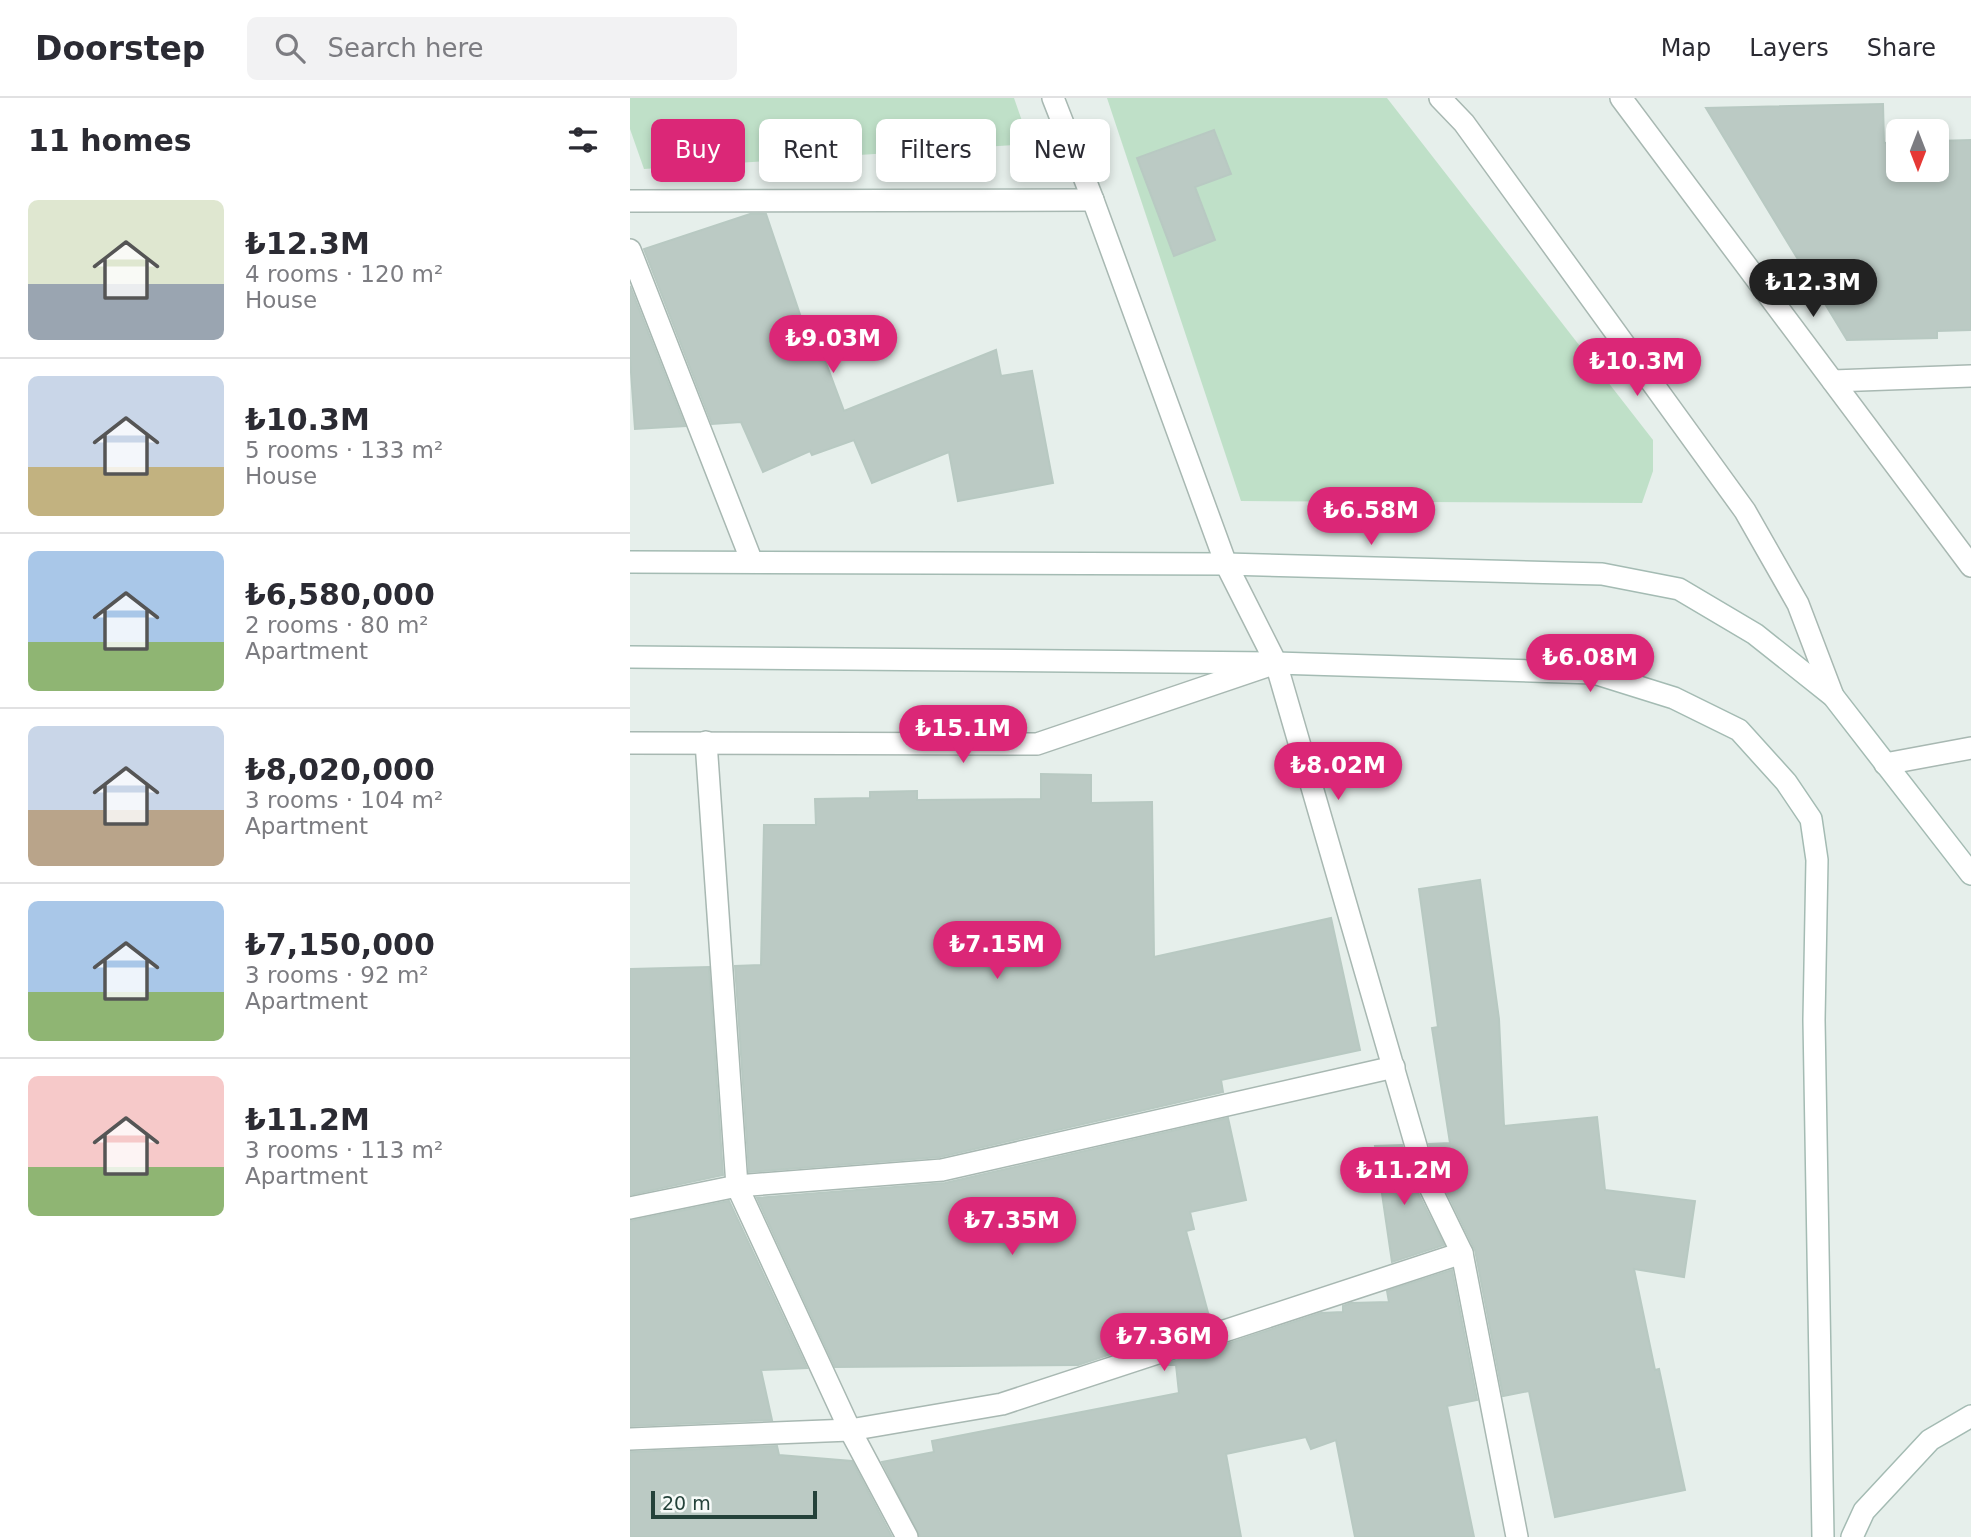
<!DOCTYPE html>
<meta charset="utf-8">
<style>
:root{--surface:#fff;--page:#f2f2f3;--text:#2b2b33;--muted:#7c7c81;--line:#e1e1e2;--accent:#db2777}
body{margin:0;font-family:"DejaVu Sans",sans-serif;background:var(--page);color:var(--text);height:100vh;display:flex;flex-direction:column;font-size:26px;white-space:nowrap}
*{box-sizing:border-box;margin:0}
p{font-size:23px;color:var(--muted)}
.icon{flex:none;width:38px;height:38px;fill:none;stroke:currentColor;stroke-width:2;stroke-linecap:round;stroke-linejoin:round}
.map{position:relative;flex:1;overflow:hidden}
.side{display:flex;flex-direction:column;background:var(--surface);width:630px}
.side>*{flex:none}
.hud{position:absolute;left:21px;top:21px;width:665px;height:63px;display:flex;gap:14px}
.needle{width:46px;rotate:180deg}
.controls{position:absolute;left:1256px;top:21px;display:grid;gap:14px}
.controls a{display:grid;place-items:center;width:63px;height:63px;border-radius:10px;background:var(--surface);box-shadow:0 4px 10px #0003;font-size:35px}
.scale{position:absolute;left:21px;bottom:18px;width:166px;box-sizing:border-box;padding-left:7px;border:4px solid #24423a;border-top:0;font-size:19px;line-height:24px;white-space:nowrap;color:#24423a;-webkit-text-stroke:5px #f7fbf9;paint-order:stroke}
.price{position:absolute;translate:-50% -60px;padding:0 16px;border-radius:24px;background:var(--accent);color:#fff;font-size:23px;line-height:46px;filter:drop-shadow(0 2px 4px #0008)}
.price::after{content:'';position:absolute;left:50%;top:42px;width:21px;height:16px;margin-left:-10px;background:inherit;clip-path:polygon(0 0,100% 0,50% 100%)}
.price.selected{background:#222;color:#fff}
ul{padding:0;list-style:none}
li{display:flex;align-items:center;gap:21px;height:175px;padding:0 28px}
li+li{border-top:2px solid var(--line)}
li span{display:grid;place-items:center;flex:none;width:196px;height:140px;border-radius:10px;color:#555}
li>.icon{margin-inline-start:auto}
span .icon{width:84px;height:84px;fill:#fffc;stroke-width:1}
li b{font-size:30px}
h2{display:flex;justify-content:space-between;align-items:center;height:84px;padding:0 28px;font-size:30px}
.tag{padding:0 24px;border-radius:10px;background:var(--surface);box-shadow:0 4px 10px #0003;font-size:24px;line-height:63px}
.tag.selected{background:var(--accent);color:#fff}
header{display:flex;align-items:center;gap:42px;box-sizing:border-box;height:98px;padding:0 35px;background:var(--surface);border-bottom:2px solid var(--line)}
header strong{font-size:33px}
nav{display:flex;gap:38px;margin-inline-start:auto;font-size:24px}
.search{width:490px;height:63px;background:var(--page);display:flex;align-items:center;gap:18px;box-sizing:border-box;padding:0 24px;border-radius:10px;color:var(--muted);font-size:26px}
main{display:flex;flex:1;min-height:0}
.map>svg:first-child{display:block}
</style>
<header>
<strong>Doorstep</strong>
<div class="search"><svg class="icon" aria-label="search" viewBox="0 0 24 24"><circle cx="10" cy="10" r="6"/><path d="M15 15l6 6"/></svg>Search here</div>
<nav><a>Map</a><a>Layers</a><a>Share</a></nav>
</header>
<main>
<section class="side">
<h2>11 homes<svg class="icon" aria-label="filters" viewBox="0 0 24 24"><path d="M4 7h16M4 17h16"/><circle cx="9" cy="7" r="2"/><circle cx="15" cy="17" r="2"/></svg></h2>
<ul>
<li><span style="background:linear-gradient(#dfe7d0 60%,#9aa5b1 0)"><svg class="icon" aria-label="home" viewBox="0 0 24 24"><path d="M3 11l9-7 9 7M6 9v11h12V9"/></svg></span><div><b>₺12.3M</b><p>4 rooms · 120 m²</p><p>House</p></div></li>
<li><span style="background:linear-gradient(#c9d6e8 65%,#c2b280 0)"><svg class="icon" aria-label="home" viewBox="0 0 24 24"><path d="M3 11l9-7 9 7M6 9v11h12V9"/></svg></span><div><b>₺10.3M</b><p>5 rooms · 133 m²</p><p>House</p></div></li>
<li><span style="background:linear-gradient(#a9c7e8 65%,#8fb573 0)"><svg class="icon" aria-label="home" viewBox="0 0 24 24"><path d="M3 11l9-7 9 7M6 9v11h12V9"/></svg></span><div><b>₺6,580,000</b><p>2 rooms · 80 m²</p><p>Apartment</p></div></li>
<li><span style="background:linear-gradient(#c9d6e8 60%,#b9a48a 0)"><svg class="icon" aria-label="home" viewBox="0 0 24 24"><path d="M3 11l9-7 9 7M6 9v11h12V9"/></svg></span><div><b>₺8,020,000</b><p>3 rooms · 104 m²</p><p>Apartment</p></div></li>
<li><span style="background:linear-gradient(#a9c7e8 65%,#8fb573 0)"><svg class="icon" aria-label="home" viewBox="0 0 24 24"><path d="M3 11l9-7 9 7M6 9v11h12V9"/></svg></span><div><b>₺7,150,000</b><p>3 rooms · 92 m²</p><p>Apartment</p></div></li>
<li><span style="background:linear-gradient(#f6c9c9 65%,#8fb573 0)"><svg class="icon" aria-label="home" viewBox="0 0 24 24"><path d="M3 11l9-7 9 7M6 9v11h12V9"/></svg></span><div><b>₺11.2M</b><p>3 rooms · 113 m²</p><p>Apartment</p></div></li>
</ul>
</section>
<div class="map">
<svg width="1341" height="1439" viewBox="0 0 1341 1439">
<rect width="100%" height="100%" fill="#e6efeb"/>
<g fill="#bfe0c8">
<path d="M 0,0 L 384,0 L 400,46 L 14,71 L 0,31 Z"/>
<path d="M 477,0 L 757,0 L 1023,342 L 1023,373 L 1012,405 L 611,403 Z"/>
</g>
<g fill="#bbcac4" stroke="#b8c9c2" stroke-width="2">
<path d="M 1253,6 L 1254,45 L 1269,44 L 1269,72 L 1307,72 L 1307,43 L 1341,42 L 1341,232 L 1307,233 L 1307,240 L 1217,242 L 1076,10 Z"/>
<path d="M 584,32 L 601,76 L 565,89 L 585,142 L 544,158 L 507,60 Z"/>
<path d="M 120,116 L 136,116 L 182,252 L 190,249 L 214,313 L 366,252 L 371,278 L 402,273 L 423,385 L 328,403 L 319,354 L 242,385 L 224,342 L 182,357 L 180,353 L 133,374 L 111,324 L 82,326 L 14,151 Z"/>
<path d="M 0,188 L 55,328 L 5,331 L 0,260 Z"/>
<path d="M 411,676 L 461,677 L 461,705 L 522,704 L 524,859 L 701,820 L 730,952 L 591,982 L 593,994 L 310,1059 L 119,1074 L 105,868 L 131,867 L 134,727 L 186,727 L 185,701 L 240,700 L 240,694 L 287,693 L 287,702 L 411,701 Z"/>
<path d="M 850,782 L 869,921 L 874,1028 L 967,1019 L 975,1092 L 1065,1103 L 1054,1179 L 1004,1171 L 1025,1272 L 1029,1271 L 1055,1392 L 925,1419 L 899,1293 L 873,1298 L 845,1152 L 807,1074 L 799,1046 L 820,1045 L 802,930 L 808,929 L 789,791 Z"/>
<path d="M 79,869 L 93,1077 L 0,1097 L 0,871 Z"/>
<path d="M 598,1020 L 616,1102 L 560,1114 L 564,1131 L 556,1133 L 580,1222 L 587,1221 L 448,1267 L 205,1269 L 127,1100 L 315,1085 Z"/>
<path d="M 772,1047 L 783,1085 L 814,1147 L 762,1164 L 745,1048 Z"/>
<path d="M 99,1103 L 177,1270 L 131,1272 L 142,1322 L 0,1328 L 0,1123 Z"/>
<path d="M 822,1172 L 847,1302 L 817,1308 L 844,1439 L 725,1439 L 706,1342 L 681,1351 L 676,1339 L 596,1356 L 611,1439 L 290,1439 L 252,1364 L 304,1354 L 302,1343 L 549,1295 L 546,1267 L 533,1267 L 691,1215 L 713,1214 L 713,1208 L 721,1205 L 759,1204 L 757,1193 Z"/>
<path d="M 147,1348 L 149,1357 L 222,1363 L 262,1439 L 0,1439 L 0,1354 Z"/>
</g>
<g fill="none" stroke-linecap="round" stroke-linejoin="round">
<defs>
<g id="minor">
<path d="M 810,0 L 834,25 L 1115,413 L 1168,506 L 1203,598"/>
<path d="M 991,0 L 1341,468"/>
<path d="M 0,103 L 463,102"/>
<path d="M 0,152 L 122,464"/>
<path d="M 1203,283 L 1341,278"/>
<path d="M 76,644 L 107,1088 L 220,1332 L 277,1439"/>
<path d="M 0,645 L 407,646 L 643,566"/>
<path d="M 1255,666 L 1341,650"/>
<path d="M 0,1110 L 107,1088 L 312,1072 L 764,969"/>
<path d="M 0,1341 L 220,1332 L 372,1306 L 832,1155"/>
</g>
<path id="tertiary" d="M 423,0 L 463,102 L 596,466 L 646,565 L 795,1079 L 832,1155 L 887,1439"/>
<g id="secondary">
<path d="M 0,464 L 596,466 L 972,476 L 1049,491 L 1125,536 L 1203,598 L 1341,776"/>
<path d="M 0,559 L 646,565 L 964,575 L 1044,600 L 1109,632 L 1156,684 L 1181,721 L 1187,762 L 1184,922 L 1193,1439"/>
<path d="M 1222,1439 L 1234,1413 L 1300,1342 L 1341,1318"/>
</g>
</defs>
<use href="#minor" stroke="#a8b8b2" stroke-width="24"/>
<use href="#tertiary" stroke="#a8b8b2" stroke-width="24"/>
<use href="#secondary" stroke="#a4bbb3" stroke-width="24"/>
<use href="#minor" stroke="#fff" stroke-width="21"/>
<use href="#tertiary" stroke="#fff" stroke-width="21"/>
<use href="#secondary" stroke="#fff" stroke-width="21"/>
</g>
</svg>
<div class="controls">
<a><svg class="needle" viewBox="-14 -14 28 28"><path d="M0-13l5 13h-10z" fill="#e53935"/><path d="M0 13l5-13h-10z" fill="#7c7c81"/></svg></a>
</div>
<div class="scale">20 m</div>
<b class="price selected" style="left:1183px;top:221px">₺12.3M</b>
<b class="price" style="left:203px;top:277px">₺9.03M</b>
<b class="price" style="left:1007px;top:300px">₺10.3M</b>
<b class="price" style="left:741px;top:449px">₺6.58M</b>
<b class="price" style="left:960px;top:596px">₺6.08M</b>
<b class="price" style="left:333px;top:667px">₺15.1M</b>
<b class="price" style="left:708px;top:704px">₺8.02M</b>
<b class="price" style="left:367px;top:883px">₺7.15M</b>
<b class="price" style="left:774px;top:1109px">₺11.2M</b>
<b class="price" style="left:382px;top:1159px">₺7.35M</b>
<b class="price" style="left:534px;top:1275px">₺7.36M</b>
<div class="hud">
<a class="tag selected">Buy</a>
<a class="tag">Rent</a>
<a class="tag">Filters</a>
<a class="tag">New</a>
</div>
</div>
</main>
